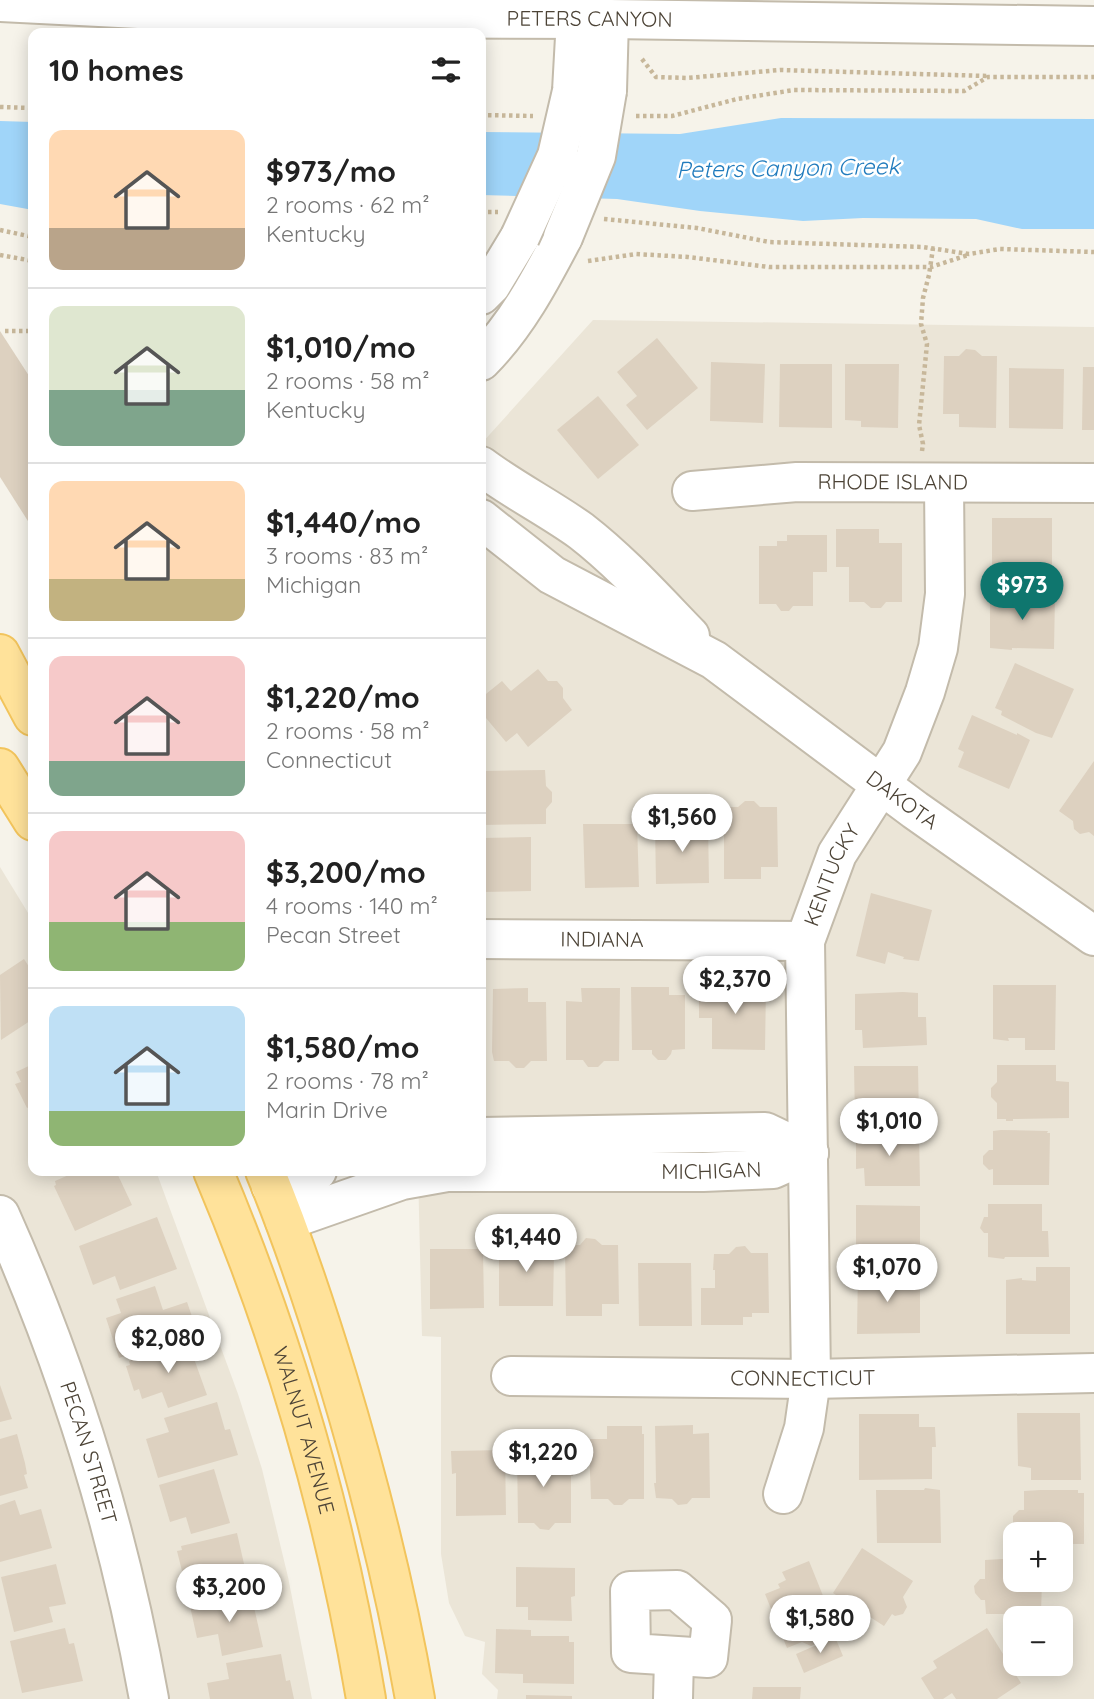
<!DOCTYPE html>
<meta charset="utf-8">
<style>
:root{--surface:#fff;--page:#f2f2f2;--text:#222;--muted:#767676;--line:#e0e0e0;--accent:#0f766e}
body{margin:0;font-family:Quicksand,sans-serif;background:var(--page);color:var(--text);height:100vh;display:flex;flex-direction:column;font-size:26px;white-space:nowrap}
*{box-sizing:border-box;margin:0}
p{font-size:23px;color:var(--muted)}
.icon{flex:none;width:38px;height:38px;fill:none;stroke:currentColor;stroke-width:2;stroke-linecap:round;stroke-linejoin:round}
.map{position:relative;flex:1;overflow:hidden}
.sheet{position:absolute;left:28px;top:28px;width:458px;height:1148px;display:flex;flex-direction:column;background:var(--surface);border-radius:14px;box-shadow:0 4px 18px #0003}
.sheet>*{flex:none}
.buttons{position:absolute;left:1003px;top:1522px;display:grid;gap:14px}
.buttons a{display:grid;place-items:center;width:70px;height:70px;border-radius:14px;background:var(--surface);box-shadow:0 4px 18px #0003;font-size:35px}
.price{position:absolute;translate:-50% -60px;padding:0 16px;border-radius:24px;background:#fff;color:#222;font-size:23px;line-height:46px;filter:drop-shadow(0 2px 4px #0008)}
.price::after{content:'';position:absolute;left:50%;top:42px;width:21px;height:16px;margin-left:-10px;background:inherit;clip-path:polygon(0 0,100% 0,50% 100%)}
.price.on{background:var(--accent);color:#fff}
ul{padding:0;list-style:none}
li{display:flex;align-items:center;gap:21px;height:175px;padding:0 21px}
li+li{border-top:2px solid var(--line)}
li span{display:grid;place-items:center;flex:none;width:196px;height:140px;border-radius:14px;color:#555}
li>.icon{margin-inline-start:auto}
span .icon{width:84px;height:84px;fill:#fffc;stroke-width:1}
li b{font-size:30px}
h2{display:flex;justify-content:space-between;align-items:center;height:84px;padding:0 21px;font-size:30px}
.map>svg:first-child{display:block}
</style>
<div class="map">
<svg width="1094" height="1699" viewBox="0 0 1094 1699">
<rect width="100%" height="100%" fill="#f6f3ea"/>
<g fill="#ebe5d7" fill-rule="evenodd">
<path d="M 593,320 L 1094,327 L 1094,1699 L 497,1699 L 498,1690 L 482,1674 L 485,1642 L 465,1636 L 449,1603 L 441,1554 L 441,1337 L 422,1336 L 418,1171 L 481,1171 L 481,444 ZM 1015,1535 L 1060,1535 L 1060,1580 L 1015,1580 ZM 1015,1619 L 1060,1619 L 1060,1664 L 1015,1664 Z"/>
<path d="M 0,867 L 33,921 L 33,1171 L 156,1171 L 238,1394 L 262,1469 L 288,1577 L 312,1699 L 0,1699 Z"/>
</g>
<g fill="#a0d5f9">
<path d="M 781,118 L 1094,119 L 1094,229 L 1022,229 L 976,219 L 863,218 L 803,221 L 700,211 L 617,199 L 481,195 L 481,132 L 680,134 Z"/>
<path d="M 0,121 L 33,122 L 33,210 L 0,204 Z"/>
</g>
<g fill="#ddd1c0">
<path d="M 0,331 L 33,382 L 33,529 L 0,477 Z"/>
<path d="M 657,338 L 698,388 L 647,430 L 626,405 L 637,396 L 617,372 Z"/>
<path d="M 966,349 L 975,350 L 982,356 L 997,356 L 996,428 L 959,427 L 959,414 L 943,414 L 944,356 L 959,356 Z"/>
<path d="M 711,362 L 765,364 L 763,423 L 710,421 Z"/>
<path d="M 780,364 L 832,364 L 832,428 L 779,427 Z"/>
<path d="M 845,364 L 899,364 L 898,428 L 861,427 L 861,421 L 845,420 Z"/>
<path d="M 1083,367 L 1094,367 L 1094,430 L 1082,430 Z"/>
<path d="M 1009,368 L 1064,369 L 1063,429 L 1009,428 Z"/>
<path d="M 598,396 L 639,445 L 598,479 L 557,430 Z"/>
<path d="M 992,518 L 1052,518 L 1052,572 L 1041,572 L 1042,574 L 1022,572 L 1022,584 L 992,584 Z"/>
<path d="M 836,529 L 879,529 L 879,543 L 902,543 L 902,602 L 886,602 L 881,608 L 871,608 L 864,602 L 849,602 L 849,567 L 836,567 Z"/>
<path d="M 787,535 L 827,535 L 827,572 L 813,572 L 813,606 L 793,606 L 789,611 L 781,611 L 776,604 L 759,604 L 759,546 L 777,546 L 777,541 L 787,541 Z"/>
<path d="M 1038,594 L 1055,596 L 1054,649 L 1012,648 L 1012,650 L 990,648 L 990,595 Z"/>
<path d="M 1015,663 L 1074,689 L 1052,738 L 1036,733 L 1001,715 L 1002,711 L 995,708 Z"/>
<path d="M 538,669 L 548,681 L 557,681 L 563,688 L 563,698 L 572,710 L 528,747 L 517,733 L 506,742 L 481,712 L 481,698 L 502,681 L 511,691 Z"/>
<path d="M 972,715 L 1017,735 L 1017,733 L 1030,740 L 1009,789 L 958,767 L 964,752 L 958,749 Z"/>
<path d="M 1094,761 L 1094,836 L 1089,832 L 1080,834 L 1074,829 L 1073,821 L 1059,811 Z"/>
<path d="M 545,770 L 546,786 L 552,792 L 552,802 L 546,809 L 546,824 L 481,825 L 484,771 Z"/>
<path d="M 745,801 L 754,801 L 760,807 L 777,807 L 778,867 L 761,867 L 761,879 L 724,879 L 724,823 L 722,824 L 724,807 L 738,807 Z"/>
<path d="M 708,823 L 709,883 L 656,884 L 655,824 Z"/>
<path d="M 583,824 L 637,824 L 639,887 L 585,888 Z"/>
<path d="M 531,837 L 531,891 L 481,892 L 481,838 Z"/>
<path d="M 871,893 L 932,910 L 919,961 L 903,959 L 904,957 L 888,952 L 885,964 L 856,956 Z"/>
<path d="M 24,959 L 33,973 L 33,1019 L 1,1040 L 0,975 Z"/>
<path d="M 993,985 L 1056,985 L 1055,1050 L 1025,1050 L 1025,1038 L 1008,1038 L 1009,1041 L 993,1039 Z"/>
<path d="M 712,986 L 766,986 L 765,1050 L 712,1049 L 712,1018 L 699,1018 L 699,987 L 712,988 Z"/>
<path d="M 631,987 L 669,987 L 669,995 L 685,995 L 685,1049 L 672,1050 L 671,1054 L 666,1060 L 658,1060 L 652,1054 L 652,1050 L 632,1050 Z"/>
<path d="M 528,988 L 528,1002 L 546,1002 L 547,1061 L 531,1061 L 524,1068 L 516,1068 L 509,1061 L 494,1061 L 492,1052 L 493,989 Z"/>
<path d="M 581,988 L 620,988 L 619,1061 L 604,1061 L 598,1067 L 588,1067 L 583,1060 L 566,1060 L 566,1001 L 582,1002 Z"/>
<path d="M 903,992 L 918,993 L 918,1017 L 926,1017 L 927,1045 L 863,1048 L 862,1030 L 855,1030 L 855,994 Z"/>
<path d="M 33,1064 L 33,1105 L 27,1108 L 15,1084 L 21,1082 L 16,1072 Z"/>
<path d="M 997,1065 L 1056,1065 L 1056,1081 L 1069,1082 L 1069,1118 L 1013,1119 L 1013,1121 L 1006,1121 L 1006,1119 L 997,1119 L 997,1103 L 991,1097 L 991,1088 L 997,1082 Z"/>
<path d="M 854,1066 L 918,1066 L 919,1119 L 909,1119 L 908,1122 L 903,1122 L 903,1120 L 855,1120 Z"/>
<path d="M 1001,1130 L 1048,1131 L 1047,1133 L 1050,1133 L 1049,1185 L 993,1185 L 993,1169 L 989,1170 L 983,1164 L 983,1156 L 989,1150 L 993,1150 L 993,1131 Z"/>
<path d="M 911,1131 L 919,1132 L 920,1186 L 865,1186 L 864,1168 L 856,1169 L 856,1132 Z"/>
<path d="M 78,1171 L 116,1171 L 132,1205 L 75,1231 L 54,1186 L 56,1185 L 55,1181 Z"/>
<path d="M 988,1204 L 1042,1204 L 1042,1231 L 1048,1231 L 1049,1257 L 1005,1257 L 1004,1259 L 988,1257 L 988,1233 L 984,1233 L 980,1228 L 984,1217 L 988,1217 Z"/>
<path d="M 856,1205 L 920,1206 L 920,1258 L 904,1260 L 904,1258 L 856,1257 Z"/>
<path d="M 157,1217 L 177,1269 L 120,1290 L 115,1276 L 93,1285 L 79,1246 Z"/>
<path d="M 586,1238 L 595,1239 L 602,1245 L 618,1245 L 619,1304 L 602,1304 L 602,1316 L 566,1316 L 565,1245 L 580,1245 Z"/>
<path d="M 552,1242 L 552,1253 L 554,1253 L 553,1306 L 499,1306 L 499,1243 Z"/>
<path d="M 745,1246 L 751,1253 L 768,1253 L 769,1313 L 752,1313 L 752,1317 L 743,1317 L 743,1325 L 701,1325 L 701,1288 L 715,1288 L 715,1270 L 713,1270 L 714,1254 L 729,1254 L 736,1247 Z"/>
<path d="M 430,1249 L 483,1249 L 484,1308 L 430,1309 Z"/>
<path d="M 638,1263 L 691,1263 L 692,1326 L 639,1326 Z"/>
<path d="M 1036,1267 L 1070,1267 L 1070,1334 L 1006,1334 L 1006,1280 L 1022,1278 L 1022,1280 L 1036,1281 Z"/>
<path d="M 858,1268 L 887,1268 L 887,1282 L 904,1282 L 904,1279 L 920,1281 L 920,1333 L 857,1334 Z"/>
<path d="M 155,1286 L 163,1310 L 187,1302 L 197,1331 L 119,1358 L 106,1318 L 121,1313 L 116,1299 Z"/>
<path d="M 188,1342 L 207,1395 L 168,1408 L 162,1392 L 142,1399 L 139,1389 L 134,1391 L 126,1366 L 130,1365 L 129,1361 Z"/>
<path d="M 0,1385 L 12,1419 L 0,1422 Z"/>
<path d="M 217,1402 L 225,1430 L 230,1429 L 238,1455 L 158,1478 L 146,1439 L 169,1432 L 164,1418 Z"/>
<path d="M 1017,1413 L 1080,1413 L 1081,1480 L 1031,1480 L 1031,1468 L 1018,1466 Z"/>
<path d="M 859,1414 L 919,1414 L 919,1427 L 935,1427 L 936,1447 L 932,1447 L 932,1479 L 859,1480 Z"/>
<path d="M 693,1425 L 693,1434 L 709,1433 L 710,1498 L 692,1498 L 687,1504 L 678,1505 L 672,1499 L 656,1498 L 654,1483 L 656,1483 L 655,1426 Z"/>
<path d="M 607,1426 L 642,1426 L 642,1434 L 644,1434 L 644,1499 L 629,1499 L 622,1505 L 614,1505 L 608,1499 L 591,1499 L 589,1447 L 590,1439 L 607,1439 Z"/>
<path d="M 17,1434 L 25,1463 L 27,1474 L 24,1475 L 28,1488 L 0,1496 L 0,1439 Z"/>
<path d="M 505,1450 L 506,1515 L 456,1516 L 456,1473 L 452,1474 L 451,1451 Z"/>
<path d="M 517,1450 L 554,1450 L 553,1464 L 571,1464 L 573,1476 L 571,1476 L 571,1523 L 555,1523 L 549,1530 L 540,1529 L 534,1523 L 518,1523 Z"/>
<path d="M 214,1469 L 230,1523 L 191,1534 L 186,1517 L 170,1522 L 159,1485 Z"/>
<path d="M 925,1488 L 940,1490 L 941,1543 L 877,1543 L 876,1490 L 924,1490 Z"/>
<path d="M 1040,1490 L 1078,1490 L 1078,1493 L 1084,1493 L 1084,1544 L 1060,1544 L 1060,1535 L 1024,1535 L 1024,1530 L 1020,1530 L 1013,1524 L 1013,1516 L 1019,1510 L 1024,1510 L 1024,1491 Z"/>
<path d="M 15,1500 L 20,1515 L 41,1509 L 52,1548 L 0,1562 L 0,1505 Z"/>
<path d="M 237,1533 L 249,1586 L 189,1599 L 177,1551 L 182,1550 L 181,1546 Z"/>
<path d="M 862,1548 L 913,1581 L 903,1597 L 907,1607 L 903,1614 L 895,1616 L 892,1614 L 884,1626 L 833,1593 Z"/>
<path d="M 1002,1559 L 1015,1560 L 1015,1580 L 1042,1580 L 1041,1614 L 986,1614 L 985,1600 L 981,1600 L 975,1593 L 974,1586 L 980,1579 L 985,1579 L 985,1560 Z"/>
<path d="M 809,1561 L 836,1628 L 822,1634 L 820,1642 L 811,1646 L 802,1642 L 787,1648 L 765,1594 L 780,1588 L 778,1584 L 786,1580 L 782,1572 Z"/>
<path d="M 56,1564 L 66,1604 L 49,1607 L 53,1622 L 14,1632 L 1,1577 Z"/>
<path d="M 516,1567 L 575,1568 L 575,1596 L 571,1597 L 572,1621 L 528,1620 L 528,1607 L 516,1607 Z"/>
<path d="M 251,1594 L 263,1647 L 222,1656 L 218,1634 L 197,1638 L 190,1606 Z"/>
<path d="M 65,1628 L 69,1644 L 74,1643 L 83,1681 L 22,1693 L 10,1641 Z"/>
<path d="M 987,1628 L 1021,1683 L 997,1699 L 956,1699 L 952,1693 L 943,1699 L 934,1699 L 921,1678 L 937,1668 L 933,1661 Z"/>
<path d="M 496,1629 L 531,1630 L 531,1636 L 569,1636 L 569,1642 L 574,1642 L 574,1684 L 523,1683 L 523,1674 L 495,1673 Z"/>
<path d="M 835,1637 L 843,1656 L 804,1673 L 796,1654 Z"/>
<path d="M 281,1654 L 286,1681 L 290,1680 L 294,1699 L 210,1699 L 207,1683 L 229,1679 L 226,1663 Z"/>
<path d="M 753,1687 L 801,1687 L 800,1699 L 752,1699 Z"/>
<path d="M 526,1695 L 572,1696 L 572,1699 L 526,1699 Z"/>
</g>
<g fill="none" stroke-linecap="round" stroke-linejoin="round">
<defs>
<g id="minor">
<path id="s1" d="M 0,2 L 317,18 L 609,19 L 1094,26"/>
<path d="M 572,91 L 576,19"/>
<path d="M 607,91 L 609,19"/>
<path d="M 481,295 L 491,285 L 520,237"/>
<path d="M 481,361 C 516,326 540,281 563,237"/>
<path d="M 481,466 C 513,490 549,508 581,531 C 621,562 655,600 690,636"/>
<path id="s2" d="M 692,491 L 797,482 L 1094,483"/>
<path id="s3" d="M 481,519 L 552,575 L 714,660 L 915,810 L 1094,936"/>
<path id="s4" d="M 481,939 L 805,941"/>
<path d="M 481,1137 L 765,1132 L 809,1153"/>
<path d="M 271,1186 L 317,1171"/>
<path id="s5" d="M 0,1215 C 69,1369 119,1532 149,1699"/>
<path id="s6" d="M 285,1221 L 402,1180 L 447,1172 L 703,1172 L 773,1169 L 809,1153"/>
<path id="s7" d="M 511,1376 L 811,1379 L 1094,1373"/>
<path id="s8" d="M 783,1494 L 804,1428 L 811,1379 L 805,941 L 837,854 L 902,752 L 925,692 L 938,648 L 945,594 L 944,484"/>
<path d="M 677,1590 L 712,1620 L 708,1658 L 631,1653 L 630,1591 Z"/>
<path d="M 673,1699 L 674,1658"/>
</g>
<g id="major">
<path d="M 0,654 L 33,716"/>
<path d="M 0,768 L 33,821"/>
<path id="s9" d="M 213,1171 C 284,1339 336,1519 366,1699"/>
<path d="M 265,1171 C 293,1238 316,1308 337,1377 C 369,1483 396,1590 415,1699"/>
</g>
</defs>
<use href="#minor" stroke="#c3bbab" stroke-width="42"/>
<use href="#major" stroke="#f2c45c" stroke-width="42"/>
<g stroke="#c7b79a" stroke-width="4.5" stroke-dasharray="3.5 3.5" stroke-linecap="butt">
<path d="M 642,59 L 656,77 L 687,78 L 780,70 L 988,76"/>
<path d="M 0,107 L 33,108"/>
<path d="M 481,115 L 533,116"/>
<path d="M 636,116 L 672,116 L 737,99 L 794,90 L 964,91 L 988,77 L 1094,77"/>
<path d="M 481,212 L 498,212"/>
<path d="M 604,219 L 697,228 L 769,242 L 923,247 L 969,254 L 1000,249 L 1094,252"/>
<path d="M 0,230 L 33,237"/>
<path d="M 0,255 L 33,261"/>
<path d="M 588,261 L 636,254 L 688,257 L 769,267 L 931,267 L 968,255"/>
<path d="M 5,331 L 33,331"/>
<path d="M 922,451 L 923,444 L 919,425 L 927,344 L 921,324 L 923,298 L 929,275 L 933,248"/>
</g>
<use href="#minor" stroke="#fff" stroke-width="38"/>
<use href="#major" stroke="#ffe29a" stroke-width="38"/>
<defs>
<g id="minor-bridge">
<path d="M 520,237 L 557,156 L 572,91"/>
<path d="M 563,237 L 596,156 L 607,91"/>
</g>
</defs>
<use href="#minor-bridge" stroke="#c3bbab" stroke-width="42" stroke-linecap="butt"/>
<use href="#minor-bridge" stroke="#fff" stroke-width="38"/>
</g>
<g text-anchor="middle" stroke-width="5" stroke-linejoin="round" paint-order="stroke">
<g font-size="21" fill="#4c4336" stroke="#fff">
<text dy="7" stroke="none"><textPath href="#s1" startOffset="590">PETERS CANYON</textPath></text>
<text dy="7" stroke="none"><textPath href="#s2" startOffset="201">RHODE ISLAND</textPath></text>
<text dy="7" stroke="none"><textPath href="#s3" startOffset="508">DAKOTA</textPath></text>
<text dy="7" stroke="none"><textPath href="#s8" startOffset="628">KENTUCKY</textPath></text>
<text dy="7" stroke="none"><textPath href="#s4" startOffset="121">INDIANA</textPath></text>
<text dy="7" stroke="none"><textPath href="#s6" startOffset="434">MICHIGAN</textPath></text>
<text dy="7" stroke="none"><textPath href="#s7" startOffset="292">CONNECTICUT</textPath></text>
<text dy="7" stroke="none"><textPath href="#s9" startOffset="275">WALNUT AVENUE</textPath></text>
<text dy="7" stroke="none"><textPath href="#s5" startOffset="254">PECAN STREET</textPath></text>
</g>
<g font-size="23" font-style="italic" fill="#207bbd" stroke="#fff">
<text transform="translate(788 168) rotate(-1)" y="8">Peters Canyon Creek</text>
</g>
</g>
</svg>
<div class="buttons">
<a>+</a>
<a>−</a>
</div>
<b class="price on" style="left:1022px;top:622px">$973</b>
<b class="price" style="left:682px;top:854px">$1,560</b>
<b class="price" style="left:735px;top:1016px">$2,370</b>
<b class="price" style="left:889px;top:1158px">$1,010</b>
<b class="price" style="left:526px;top:1274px">$1,440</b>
<b class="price" style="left:887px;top:1304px">$1,070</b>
<b class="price" style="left:168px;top:1375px">$2,080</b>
<b class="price" style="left:543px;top:1489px">$1,220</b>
<b class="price" style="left:229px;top:1624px">$3,200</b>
<b class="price" style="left:820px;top:1655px">$1,580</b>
<section class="sheet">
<h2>10 homes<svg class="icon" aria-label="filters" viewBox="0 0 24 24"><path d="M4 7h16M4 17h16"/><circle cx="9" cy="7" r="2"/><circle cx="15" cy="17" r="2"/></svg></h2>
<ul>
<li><span style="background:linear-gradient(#ffd9b3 70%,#b9a48a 0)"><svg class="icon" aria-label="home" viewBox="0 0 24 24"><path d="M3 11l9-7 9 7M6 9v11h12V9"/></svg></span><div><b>$973/mo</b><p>2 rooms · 62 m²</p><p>Kentucky</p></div></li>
<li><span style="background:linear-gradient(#dfe7d0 60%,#7fa58c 0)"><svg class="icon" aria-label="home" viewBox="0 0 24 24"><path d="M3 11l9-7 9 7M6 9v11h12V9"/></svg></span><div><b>$1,010/mo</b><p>2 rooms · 58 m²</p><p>Kentucky</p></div></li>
<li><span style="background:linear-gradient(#ffd9b3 70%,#c2b280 0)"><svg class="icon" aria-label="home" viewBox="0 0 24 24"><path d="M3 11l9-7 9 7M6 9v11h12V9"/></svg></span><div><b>$1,440/mo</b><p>3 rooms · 83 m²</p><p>Michigan</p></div></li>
<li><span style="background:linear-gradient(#f6c9c9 75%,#7fa58c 0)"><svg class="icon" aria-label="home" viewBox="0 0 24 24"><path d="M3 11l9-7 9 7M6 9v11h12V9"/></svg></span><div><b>$1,220/mo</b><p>2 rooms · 58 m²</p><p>Connecticut</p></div></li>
<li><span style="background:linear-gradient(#f6c9c9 65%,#8fb573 0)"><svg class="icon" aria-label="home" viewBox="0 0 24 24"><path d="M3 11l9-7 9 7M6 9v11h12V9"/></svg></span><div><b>$3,200/mo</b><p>4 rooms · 140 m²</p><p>Pecan Street</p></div></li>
<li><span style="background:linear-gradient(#bfe0f5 75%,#8fb573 0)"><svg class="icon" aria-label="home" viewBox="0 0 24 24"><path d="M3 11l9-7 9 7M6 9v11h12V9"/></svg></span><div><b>$1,580/mo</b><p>2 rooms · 78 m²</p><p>Marin Drive</p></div></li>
</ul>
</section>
</div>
